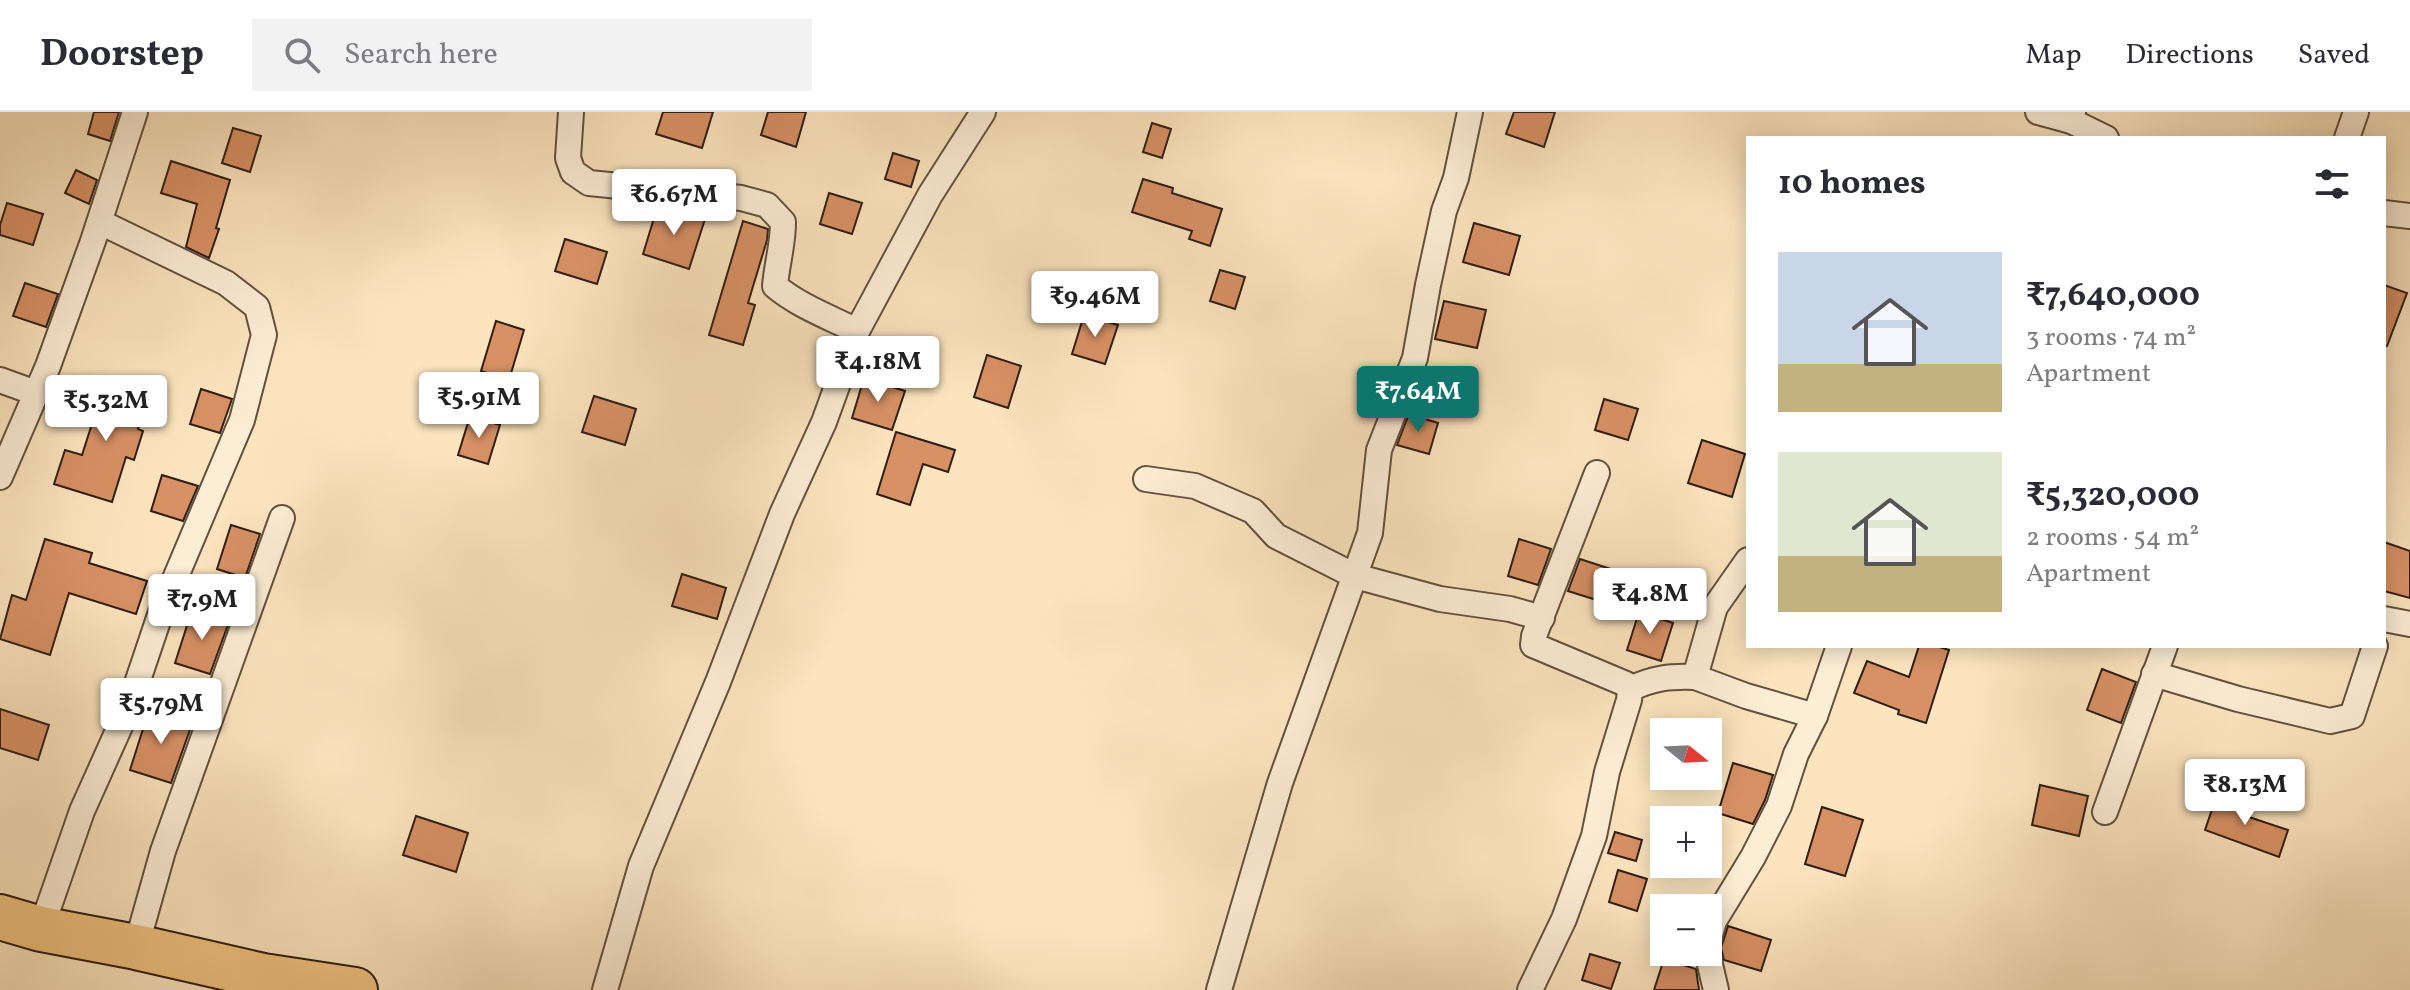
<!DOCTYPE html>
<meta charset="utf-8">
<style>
:root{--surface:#fff;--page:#f2f2f3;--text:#2b2b33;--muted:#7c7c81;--line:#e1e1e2;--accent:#0f766e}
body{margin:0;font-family:Vollkorn,serif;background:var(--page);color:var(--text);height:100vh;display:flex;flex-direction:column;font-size:30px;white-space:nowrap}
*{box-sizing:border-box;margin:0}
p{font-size:26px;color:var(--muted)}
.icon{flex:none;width:44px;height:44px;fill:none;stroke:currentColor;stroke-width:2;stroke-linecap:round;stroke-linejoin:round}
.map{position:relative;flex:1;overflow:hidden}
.sheet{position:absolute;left:1746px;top:24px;width:640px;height:512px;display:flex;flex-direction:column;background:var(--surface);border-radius:0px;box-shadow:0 4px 20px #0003}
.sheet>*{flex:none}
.needle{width:52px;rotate:108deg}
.fabs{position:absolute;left:1650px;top:606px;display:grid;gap:16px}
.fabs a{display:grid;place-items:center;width:72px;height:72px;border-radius:0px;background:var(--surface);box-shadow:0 4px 20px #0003;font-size:40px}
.price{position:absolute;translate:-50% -68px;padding:0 18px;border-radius:8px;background:#fff;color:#222;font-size:26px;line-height:52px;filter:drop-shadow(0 2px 4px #0008)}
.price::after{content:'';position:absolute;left:50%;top:48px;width:24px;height:18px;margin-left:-12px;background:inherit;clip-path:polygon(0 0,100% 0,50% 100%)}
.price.on{background:var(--accent);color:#fff}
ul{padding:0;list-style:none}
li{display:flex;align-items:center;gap:24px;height:200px;padding:0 32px}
li span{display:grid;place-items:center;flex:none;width:224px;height:160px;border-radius:0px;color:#555}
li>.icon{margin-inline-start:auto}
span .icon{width:96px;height:96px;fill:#fffc;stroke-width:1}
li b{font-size:34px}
h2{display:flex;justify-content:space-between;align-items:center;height:96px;padding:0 32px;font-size:34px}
header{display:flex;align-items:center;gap:48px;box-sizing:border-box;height:112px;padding:0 40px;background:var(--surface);border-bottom:2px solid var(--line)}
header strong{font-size:38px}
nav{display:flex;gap:44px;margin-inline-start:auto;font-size:28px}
.search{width:560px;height:72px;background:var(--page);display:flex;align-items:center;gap:20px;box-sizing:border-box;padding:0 28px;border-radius:0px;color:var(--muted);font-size:30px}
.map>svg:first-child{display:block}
</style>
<header>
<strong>Doorstep</strong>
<div class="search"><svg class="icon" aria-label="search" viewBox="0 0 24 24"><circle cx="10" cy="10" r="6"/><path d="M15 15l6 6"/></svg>Search here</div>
<nav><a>Map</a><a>Directions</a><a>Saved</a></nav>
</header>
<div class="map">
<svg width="2410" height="878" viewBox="0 0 2410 878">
<rect width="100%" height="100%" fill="#fbe4be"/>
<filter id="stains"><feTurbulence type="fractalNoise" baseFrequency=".0025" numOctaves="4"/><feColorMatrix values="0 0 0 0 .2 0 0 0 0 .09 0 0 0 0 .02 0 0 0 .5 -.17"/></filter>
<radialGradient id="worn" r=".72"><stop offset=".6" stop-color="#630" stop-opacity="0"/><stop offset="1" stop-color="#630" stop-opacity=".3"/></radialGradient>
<g fill="#d79165" stroke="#2f1e13" stroke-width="2">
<path d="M 94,0 L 119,0 L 110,29 L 88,22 Z"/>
<path d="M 663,0 L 713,0 L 702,36 L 656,22 Z"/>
<path d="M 768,0 L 806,0 L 796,35 L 761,23 Z"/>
<path d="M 1514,0 L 1555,0 L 1544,35 L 1506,22 Z"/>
<path d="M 1152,11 L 1171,17 L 1162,46 L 1143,40 Z"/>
<path d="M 233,16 L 261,24 L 250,60 L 222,51 Z"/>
<path d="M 893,41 L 919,49 L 911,75 L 885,67 Z"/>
<path d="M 171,49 L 230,68 L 216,116 L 219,117 L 209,146 L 186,135 L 197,92 L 161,81 Z"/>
<path d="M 76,58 L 97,68 L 89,92 L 65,81 Z"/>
<path d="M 1143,67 L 1173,76 L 1172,81 L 1222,97 L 1210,134 L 1189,127 L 1192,119 L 1132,100 Z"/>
<path d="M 829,81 L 862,91 L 852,122 L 820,112 Z"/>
<path d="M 7,91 L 43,102 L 33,133 L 0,123 L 0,113 Z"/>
<path d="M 658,93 L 705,107 L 689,157 L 643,142 Z"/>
<path d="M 743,109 L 768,117 L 767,128 L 748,191 L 755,193 L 743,233 L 709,223 Z"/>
<path d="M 1474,111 L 1520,124 L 1509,163 L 1463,150 Z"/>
<path d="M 565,127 L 607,140 L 597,172 L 555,159 Z"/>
<path d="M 1220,158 L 1245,165 L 1235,197 L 1210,189 Z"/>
<path d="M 25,171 L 58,182 L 46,215 L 13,204 Z"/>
<path d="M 2384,173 L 2407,181 L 2387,234 L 2384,234 Z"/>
<path d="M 1444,189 L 1486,198 L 1477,236 L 1435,227 Z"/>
<path d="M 1084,203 L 1118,213 L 1105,252 L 1072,242 Z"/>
<path d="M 496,209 L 524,218 L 509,268 L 481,259 Z"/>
<path d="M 987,243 L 1021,254 L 1008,296 L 974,285 Z"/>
<path d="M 103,266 L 149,280 L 138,317 L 143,319 L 134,348 L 126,345 L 112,390 L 54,372 L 65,338 L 82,343 L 98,293 L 95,292 Z"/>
<path d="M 864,266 L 905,279 L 892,318 L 852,306 Z"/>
<path d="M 201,277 L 232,287 L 220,321 L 190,312 Z"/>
<path d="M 594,284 L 636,297 L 625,333 L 582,320 Z"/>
<path d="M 1604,287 L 1638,297 L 1628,328 L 1595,318 Z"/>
<path d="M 1409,302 L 1438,311 L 1429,342 L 1397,333 Z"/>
<path d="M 470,304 L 500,313 L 488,352 L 458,343 Z"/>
<path d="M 896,320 L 955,338 L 948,360 L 923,352 L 910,393 L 877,382 Z"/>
<path d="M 1702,328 L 1745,342 L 1732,385 L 1688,371 Z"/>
<path d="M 162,363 L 198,374 L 183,409 L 151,399 Z"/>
<path d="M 231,413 L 260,422 L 245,466 L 217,457 Z"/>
<path d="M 45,427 L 92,441 L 89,451 L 147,469 L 136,502 L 69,481 L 50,543 L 0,527 L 12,483 L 26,488 Z"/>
<path d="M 1519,427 L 1551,437 L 1538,473 L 1508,464 Z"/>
<path d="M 2384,430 L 2410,439 L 2410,486 L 2384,479 Z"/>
<path d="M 1580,447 L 1629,463 L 1619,495 L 1568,479 Z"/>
<path d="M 682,462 L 726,476 L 717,507 L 672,494 Z"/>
<path d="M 192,498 L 229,510 L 210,562 L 175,551 Z"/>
<path d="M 1639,500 L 1673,511 L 1661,549 L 1627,538 Z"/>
<path d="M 1919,534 L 1936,534 L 1949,538 L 1926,611 L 1898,602 L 1899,598 L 1854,581 L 1867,549 L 1909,565 Z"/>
<path d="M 2102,557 L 2136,570 L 2121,611 L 2087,598 Z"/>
<path d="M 0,597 L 49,613 L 38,648 L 0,636 Z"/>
<path d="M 149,598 L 192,612 L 171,671 L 130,658 Z"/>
<path d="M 1733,651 L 1773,663 L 1765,688 L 1753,712 L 1718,701 Z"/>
<path d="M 2040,673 L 2088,684 L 2079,724 L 2032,713 Z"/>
<path d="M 2217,683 L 2252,694 L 2249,705 L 2288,718 L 2279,745 L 2205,718 Z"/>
<path d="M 1822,695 L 1863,708 L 1845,764 L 1805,752 Z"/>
<path d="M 416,704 L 468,721 L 456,760 L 403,743 Z"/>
<path d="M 1615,720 L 1642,728 L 1636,749 L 1608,741 Z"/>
<path d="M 1618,758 L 1647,767 L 1637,799 L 1609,790 Z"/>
<path d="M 1728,814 L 1771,828 L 1761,859 L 1724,848 L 1721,836 Z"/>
<path d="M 1590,842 L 1620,851 L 1611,877 L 1582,868 Z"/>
<path d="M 1664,847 L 1696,857 L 1699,878 L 1654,878 Z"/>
</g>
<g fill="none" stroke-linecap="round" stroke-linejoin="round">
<defs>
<g id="street">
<path d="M 571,0 L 568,46 L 573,60 L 589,71 L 741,86 L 767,93 L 783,110 C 783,133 777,151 775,174 C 799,194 829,205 857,219"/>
<path d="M 2038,0 L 2071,9 L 2073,0"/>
<path d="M 2071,9 L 2106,26"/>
<path d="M 2347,26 L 2356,0"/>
<path d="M 2384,101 L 2410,104"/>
<path d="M 0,268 L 36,281"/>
<path d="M 0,365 L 48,254 L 93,129 L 135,0"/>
<path d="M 1146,367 L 1195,374 L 1253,399 L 1276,424 L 1355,464 L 1440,487 L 1510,497 L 1542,506"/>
<path d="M 1748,448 L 1715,495 L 1695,565 L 1746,584 L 1815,604"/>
<path d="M 2384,507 L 2410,512"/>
<path d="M 2154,562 L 2238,587 L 2330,609 L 2352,604 L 2375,534"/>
<path d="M 1630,577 C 1653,566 1670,564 1695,565"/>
<path d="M 2105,700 L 2165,534"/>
<path d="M 41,817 L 82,699 L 130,592 L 161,500 L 242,308 L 264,223 L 257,195 L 226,171 L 100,110"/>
<path d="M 1708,830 L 1714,809 L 1753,745 L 1779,694 L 1796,642 L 1815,604 L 1839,534"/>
<path d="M 136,835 L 163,739 L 282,406"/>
<path d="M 1707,840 L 1716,878"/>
<path d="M 605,878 L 641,754 L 718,570 L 782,402 L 824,310 L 857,219 L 930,83 L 983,0"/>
<path d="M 1219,878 L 1280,671 L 1370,421 L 1379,338 L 1415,246 L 1428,173 L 1444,99 L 1456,66 L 1470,0"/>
<path d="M 1530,878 L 1564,807 L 1594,724 L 1607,660 L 1629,588 L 1630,577 L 1626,572 L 1533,533 L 1534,524 L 1597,361"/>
</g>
<path id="highway" d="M 0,805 L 41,817 L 136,835 L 263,864 L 355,878"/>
</defs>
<use href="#street" stroke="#62503e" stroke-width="28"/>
<use href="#highway" stroke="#2f1e13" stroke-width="48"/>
<use href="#street" stroke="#fcedd5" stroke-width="24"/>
<use href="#highway" stroke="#eec27f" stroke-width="44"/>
</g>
<rect width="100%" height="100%" filter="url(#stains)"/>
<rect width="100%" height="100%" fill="url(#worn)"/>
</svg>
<div class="fabs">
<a><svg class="needle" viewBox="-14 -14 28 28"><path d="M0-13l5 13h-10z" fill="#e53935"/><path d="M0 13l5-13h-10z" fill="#7c7c81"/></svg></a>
<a>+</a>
<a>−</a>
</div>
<b class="price" style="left:674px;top:125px">₹6.67M</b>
<b class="price" style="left:1095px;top:227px">₹9.46M</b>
<b class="price" style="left:878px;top:292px">₹4.18M</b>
<b class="price on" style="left:1418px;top:322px">₹7.64M</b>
<b class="price" style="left:479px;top:328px">₹5.91M</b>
<b class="price" style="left:106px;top:331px">₹5.32M</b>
<b class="price" style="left:1650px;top:524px">₹4.8M</b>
<b class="price" style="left:202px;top:530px">₹7.9M</b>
<b class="price" style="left:161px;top:634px">₹5.79M</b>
<b class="price" style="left:2245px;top:715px">₹8.13M</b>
<section class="sheet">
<h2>10 homes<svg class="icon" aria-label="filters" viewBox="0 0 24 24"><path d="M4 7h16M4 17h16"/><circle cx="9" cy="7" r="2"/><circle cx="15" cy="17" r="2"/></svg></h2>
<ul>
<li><span style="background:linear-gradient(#c9d6e8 70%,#c2b280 0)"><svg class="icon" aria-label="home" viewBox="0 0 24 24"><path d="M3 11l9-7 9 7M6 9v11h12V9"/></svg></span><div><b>₹7,640,000</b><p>3 rooms · 74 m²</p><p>Apartment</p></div></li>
<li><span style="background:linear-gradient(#dfe7d0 65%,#c2b280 0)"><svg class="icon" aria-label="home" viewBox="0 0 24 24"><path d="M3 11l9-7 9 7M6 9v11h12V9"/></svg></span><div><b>₹5,320,000</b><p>2 rooms · 54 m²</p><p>Apartment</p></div></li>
</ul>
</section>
</div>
